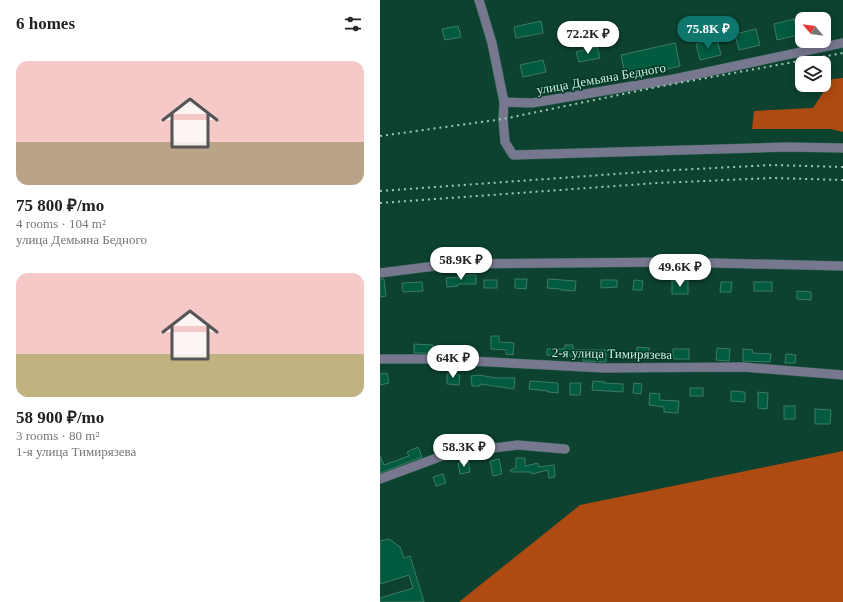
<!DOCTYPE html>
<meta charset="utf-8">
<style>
:root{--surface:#fff;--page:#f6f6f6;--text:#222;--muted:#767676;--accent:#0f766e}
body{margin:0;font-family:Georgia,serif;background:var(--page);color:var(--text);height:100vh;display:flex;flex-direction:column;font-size:15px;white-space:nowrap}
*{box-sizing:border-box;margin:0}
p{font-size:13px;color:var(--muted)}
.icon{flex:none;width:22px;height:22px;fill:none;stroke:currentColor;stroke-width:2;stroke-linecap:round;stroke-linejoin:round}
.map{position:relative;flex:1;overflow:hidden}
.side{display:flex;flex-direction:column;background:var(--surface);width:380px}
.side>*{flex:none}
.needle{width:26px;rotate:299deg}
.buttons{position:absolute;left:415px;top:12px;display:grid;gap:8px}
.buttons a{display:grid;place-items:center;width:36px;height:36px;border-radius:8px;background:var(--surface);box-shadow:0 2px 10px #0003;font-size:20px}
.price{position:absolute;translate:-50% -34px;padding:0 9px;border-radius:14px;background:#fff;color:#222;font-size:13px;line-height:26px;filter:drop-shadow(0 1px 2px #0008)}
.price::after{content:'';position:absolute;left:50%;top:24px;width:12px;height:9px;margin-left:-6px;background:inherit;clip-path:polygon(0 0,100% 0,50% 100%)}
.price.on{background:var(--accent);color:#fff}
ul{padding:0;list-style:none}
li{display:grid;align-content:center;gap:8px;height:212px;padding:0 16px}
li span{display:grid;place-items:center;height:124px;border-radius:12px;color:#555}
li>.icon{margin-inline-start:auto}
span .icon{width:72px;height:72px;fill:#fffc;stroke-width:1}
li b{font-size:17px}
h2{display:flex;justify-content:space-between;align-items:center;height:48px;padding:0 16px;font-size:17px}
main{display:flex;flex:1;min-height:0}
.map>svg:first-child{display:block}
</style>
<main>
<section class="side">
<h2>6 homes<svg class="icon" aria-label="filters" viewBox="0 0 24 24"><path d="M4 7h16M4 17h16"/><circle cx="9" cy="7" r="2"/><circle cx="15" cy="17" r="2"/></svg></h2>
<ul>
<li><span style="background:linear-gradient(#f6c9c9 65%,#b9a48a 0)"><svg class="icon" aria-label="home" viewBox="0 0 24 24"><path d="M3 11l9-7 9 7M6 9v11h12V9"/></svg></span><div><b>75 800 ₽/mo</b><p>4 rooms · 104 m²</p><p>улица Демьяна Бедного</p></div></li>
<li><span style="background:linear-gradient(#f6c9c9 65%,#c2b280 0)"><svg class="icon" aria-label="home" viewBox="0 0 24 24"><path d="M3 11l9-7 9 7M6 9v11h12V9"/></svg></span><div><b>58 900 ₽/mo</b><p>3 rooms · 80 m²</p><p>1-я улица Тимирязева</p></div></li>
</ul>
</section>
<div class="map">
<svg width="463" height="602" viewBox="0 0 463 602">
<rect width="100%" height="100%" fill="#0c422f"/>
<g fill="#ae4b12">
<path d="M 463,78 L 463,132 L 451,129 L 372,129 L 374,111 L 433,108 L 452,79 Z"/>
<path d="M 463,451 L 463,602 L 79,602 L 200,505 Z"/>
</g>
<g fill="#025a40" stroke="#3b7d62">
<path d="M 414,19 L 418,35 L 397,40 L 394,24 Z"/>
<path d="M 161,21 L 163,33 L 136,38 L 134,27 Z"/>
<path d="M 78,26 L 81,37 L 65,40 L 62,29 Z"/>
<path d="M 376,29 L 380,45 L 359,50 L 355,34 Z"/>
<path d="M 337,39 L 341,55 L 320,60 L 316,44 Z"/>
<path d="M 295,43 L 300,66 L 246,79 L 241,55 Z"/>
<path d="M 217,47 L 220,58 L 199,62 L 196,52 Z"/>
<path d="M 163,60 L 166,72 L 143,77 L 140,65 Z"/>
<path d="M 82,275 L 96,275 L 96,284 L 78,284 L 78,286 L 67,287 L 66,278 L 82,277 Z"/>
<path d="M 0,279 L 4,279 L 6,296 L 0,297 Z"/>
<path d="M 135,279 L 147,279 L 146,289 L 135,288 Z"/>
<path d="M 168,279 L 196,281 L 195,291 L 181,290 L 181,289 L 167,288 Z"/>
<rect x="104" y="280" width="13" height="8"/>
<path d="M 221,280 L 237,280 L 237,287 L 221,288 Z"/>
<path d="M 254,280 L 263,281 L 262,290 L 253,290 Z"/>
<rect x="292" y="281" width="16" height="13"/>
<path d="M 42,282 L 43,291 L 23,292 L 22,283 Z"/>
<path d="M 341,282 L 352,282 L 351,292 L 340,292 Z"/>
<rect x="374" y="282" width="18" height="9"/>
<path d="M 417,291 L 431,292 L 431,300 L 417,299 Z"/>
<path d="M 111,336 L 119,336 L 119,342 L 134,343 L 133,355 L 126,354 L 126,350 L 111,349 Z"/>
<path d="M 34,344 L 53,345 L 53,353 L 34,353 Z"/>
<path d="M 185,345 L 193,345 L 193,350 L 226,350 L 226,362 L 203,361 L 203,357 L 167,355 L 167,349 L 185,349 Z"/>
<path d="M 257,347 L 269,348 L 268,359 L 257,358 Z"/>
<path d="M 337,348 L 350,349 L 349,361 L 336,360 Z"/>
<rect x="293" y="349" width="16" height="10"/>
<path d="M 363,349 L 373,350 L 372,353 L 391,354 L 390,362 L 363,361 Z"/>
<path d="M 406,354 L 416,355 L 415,363 L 405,363 Z"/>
<path d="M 7,373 L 9,383 L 0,385 L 0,374 Z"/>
<path d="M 67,374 L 80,375 L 79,385 L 67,384 Z"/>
<path d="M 99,375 L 116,378 L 135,378 L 134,389 L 100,384 L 100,386 L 92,386 L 91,376 Z"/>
<path d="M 150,381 L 178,383 L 178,393 L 168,392 L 168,391 L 149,389 Z"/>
<path d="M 213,381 L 225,382 L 224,383 L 243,384 L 243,392 L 212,390 Z"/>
<path d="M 190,383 L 201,383 L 200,395 L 190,395 Z"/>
<path d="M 254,383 L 262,384 L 261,394 L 253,393 Z"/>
<rect x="310" y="388" width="13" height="8"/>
<path d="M 351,391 L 365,392 L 365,402 L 351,401 Z"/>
<path d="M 378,392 L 388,393 L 387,409 L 378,408 Z"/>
<path d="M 270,393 L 280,394 L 279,400 L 299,401 L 298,413 L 284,412 L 284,407 L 269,405 Z"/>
<rect x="404" y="406" width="11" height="13"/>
<path d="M 435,409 L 451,410 L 450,424 L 435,424 Z"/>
<path d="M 90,436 L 91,444 L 77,446 L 76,438 Z"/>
<path d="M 38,447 L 42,457 L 0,473 L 0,456 L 4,465 L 29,456 L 27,452 Z"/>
<path d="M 136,458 L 145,458 L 145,466 L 158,463 L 159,467 L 174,465 L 175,477 L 169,478 L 168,470 L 152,474 L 151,472 L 131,472 L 130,470 L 136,468 Z"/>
<path d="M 119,459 L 122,474 L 113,476 L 110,461 Z"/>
<path d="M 88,461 L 90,472 L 80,474 L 78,463 Z"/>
<path d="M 63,474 L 66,483 L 56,486 L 53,477 Z"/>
<path d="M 9,539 L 20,547 L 24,558 L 30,556 L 44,602 L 0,602 L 0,598 L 33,588 L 29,575 L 0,584 L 0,541 Z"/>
</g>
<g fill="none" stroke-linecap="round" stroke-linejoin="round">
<defs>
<g id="minor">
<path d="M 99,0 L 112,43 L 124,102 L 123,119 L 125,142 L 133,155 L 406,147 L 463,148"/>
<path d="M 124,102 L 152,103 L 294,79 L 463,43"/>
<path d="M 0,273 L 71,264 L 294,262 L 463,266"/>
<path d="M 0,359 L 53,359 L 224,368 L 363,367 L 463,375"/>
<path d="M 0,479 L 70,453 L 138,445 L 185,449"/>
</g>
</defs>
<use href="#minor" stroke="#2f614f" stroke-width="10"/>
<use href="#minor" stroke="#77778f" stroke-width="9"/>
<g stroke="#a2c8b7" stroke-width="2" stroke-dasharray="2 4" stroke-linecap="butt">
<path d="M 0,136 L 123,119 L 277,87 L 463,53"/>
<path d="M 0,191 L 277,171 L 392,165 L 463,167"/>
<path d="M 0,203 L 277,183 L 392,178 L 463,180"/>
</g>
</g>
<g text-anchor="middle" stroke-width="3" stroke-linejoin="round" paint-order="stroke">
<g font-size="13" fill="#ceefdf" stroke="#003725">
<text transform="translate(221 78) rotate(-10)" y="5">улица Демьяна Бедного</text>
<text transform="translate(232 353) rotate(1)" y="5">2-я улица Тимирязева</text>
</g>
</g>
</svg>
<div class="buttons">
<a><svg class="needle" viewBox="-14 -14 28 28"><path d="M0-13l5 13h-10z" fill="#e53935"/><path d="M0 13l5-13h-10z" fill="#767676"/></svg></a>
<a><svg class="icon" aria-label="layers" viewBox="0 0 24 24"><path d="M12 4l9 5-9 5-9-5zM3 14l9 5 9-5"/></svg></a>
</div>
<b class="price on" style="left:328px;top:50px">75.8K ₽</b>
<b class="price" style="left:208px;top:55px">72.2K ₽</b>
<b class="price" style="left:81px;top:281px">58.9K ₽</b>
<b class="price" style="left:300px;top:288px">49.6K ₽</b>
<b class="price" style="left:73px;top:379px">64K ₽</b>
<b class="price" style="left:84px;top:468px">58.3K ₽</b>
</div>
</main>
